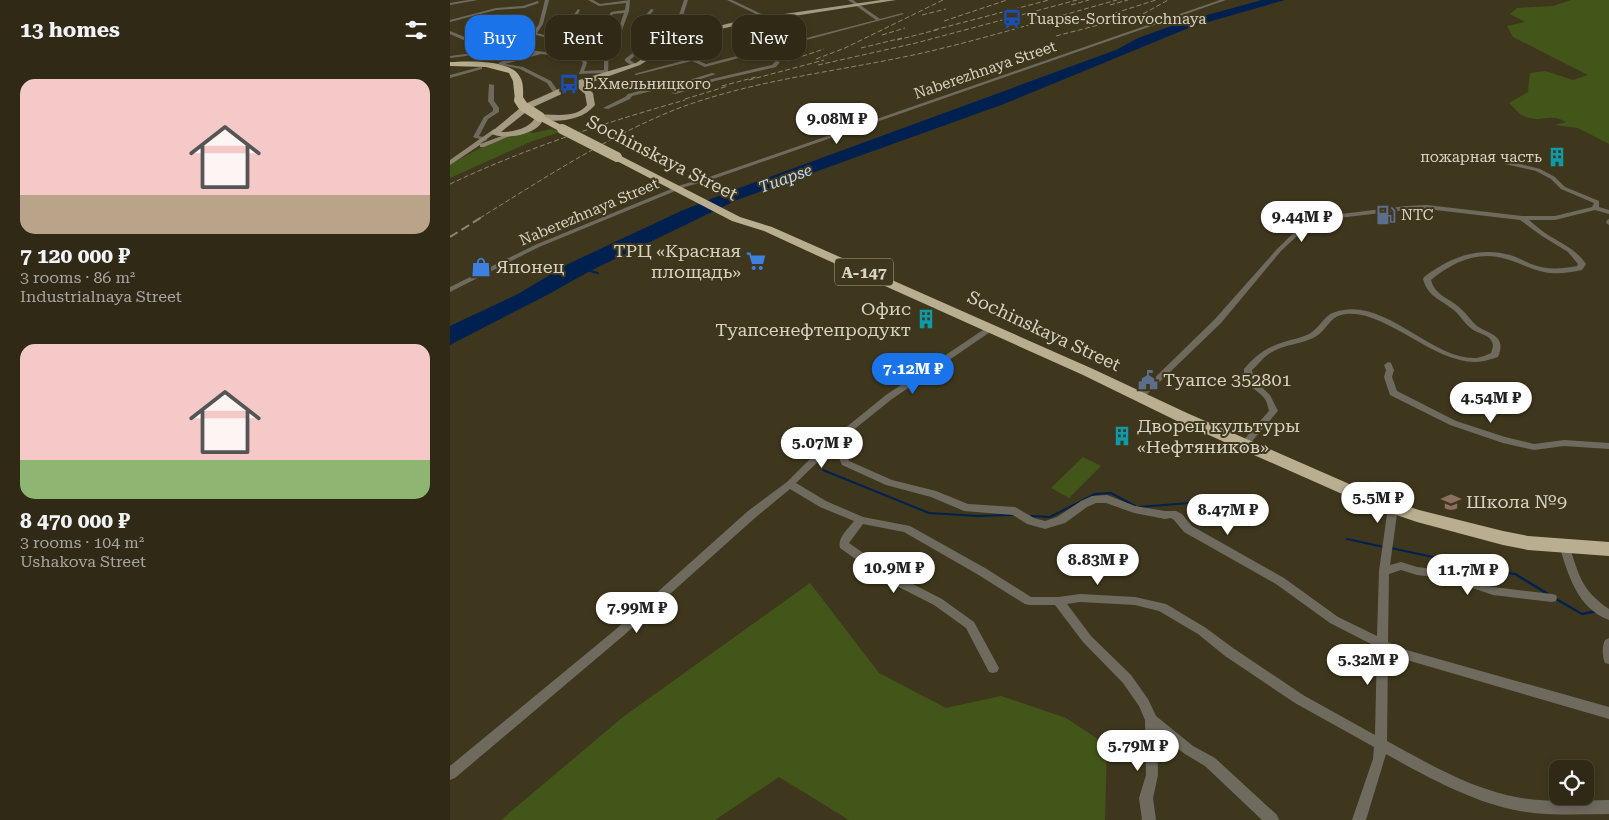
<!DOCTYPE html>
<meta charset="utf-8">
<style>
:root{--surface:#2f2916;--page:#3b3523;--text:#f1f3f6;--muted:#a7a6a1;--line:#4a4535;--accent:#1a73e8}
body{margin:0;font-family:"Roboto Serif",serif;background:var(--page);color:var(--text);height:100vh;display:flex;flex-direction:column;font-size:19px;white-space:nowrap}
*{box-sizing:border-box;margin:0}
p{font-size:16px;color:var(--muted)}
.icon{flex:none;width:28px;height:28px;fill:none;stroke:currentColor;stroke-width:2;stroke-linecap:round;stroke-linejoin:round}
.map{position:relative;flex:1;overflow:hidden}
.panel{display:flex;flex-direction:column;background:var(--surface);width:450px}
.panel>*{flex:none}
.hud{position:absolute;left:15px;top:15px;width:475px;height:45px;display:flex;gap:10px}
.buttons{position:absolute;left:1099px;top:760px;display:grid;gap:10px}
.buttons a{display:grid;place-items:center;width:45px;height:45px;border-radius:10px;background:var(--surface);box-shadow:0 2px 8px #0003,0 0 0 1px var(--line);font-size:25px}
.price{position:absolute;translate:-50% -42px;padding:0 11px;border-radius:18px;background:#fff;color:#222;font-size:16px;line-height:32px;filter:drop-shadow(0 1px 2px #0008)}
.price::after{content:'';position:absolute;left:50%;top:30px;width:15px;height:11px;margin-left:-8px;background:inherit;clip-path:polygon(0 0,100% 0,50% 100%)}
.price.selected{background:var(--accent);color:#fff}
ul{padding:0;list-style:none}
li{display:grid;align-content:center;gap:10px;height:265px;padding:0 20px}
li span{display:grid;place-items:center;height:155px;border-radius:15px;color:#555}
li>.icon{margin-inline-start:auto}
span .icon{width:90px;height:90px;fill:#fffc;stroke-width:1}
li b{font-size:21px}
h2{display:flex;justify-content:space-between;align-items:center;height:60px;padding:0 20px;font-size:21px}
.tag{padding:0 18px;border-radius:15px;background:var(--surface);box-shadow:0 2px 8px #0003,0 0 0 1px var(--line);font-size:18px;line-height:45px}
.tag.selected{background:var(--accent);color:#fff}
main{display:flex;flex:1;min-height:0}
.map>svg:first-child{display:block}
</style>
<main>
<section class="panel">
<h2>13 homes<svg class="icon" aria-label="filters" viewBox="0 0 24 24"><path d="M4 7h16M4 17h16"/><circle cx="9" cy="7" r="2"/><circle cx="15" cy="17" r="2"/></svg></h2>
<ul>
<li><span style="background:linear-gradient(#f6c9c9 75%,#b9a48a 0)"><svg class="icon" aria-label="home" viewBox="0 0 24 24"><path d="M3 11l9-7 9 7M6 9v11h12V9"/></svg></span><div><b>7 120 000 ₽</b><p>3 rooms · 86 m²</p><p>Industrialnaya Street</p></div></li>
<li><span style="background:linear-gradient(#f6c9c9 75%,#8fb573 0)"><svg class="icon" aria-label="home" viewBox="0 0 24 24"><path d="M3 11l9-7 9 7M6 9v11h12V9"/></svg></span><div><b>8 470 000 ₽</b><p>3 rooms · 104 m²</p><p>Ushakova Street</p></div></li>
</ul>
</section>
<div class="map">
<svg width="1159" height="820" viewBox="0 0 1159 820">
<rect width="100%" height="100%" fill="#3f371d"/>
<g fill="#435619">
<path d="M 1121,0 L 1159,0 L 1159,144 L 1128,128 L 1105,125 L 1116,122 C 1099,112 1090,124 1074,116 C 1068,114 1064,107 1059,103 L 1078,92 L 1080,73 L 1095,71 L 1123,80 L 1138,75 L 1063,37 L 1057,26 L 1075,22 L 1060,14 L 1067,8 L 1103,6 Z"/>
<path d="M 102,129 L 110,132 L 80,142 L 0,178 L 0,164 L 38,144 L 77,131 L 83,133 Z"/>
<path d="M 633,457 L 651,466 L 619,498 L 601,488 Z"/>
<path d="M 923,481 L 963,493 L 960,506 L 920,494 Z"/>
<path d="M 360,583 L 429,673 L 496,708 L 551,696 L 616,718 L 657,745 L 655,820 L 399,820 L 329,777 L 265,820 L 51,820 L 173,717 Z"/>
</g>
<path fill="#002150" d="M 812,0 L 835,0 L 741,27 L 554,104 L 287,200 L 140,271 L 99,294 L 0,345 L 0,326 L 68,294 L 118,264 L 231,211 L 281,191 L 666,50 L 688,38 L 735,21 Z"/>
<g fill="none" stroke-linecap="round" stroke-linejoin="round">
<path stroke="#002150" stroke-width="1" d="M 261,181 L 283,192"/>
<g stroke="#002150" stroke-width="2">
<path d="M 140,271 L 148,273"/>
<path d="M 373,470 L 479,513 L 528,516 L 562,515"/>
<path d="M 689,507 L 752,502"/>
<path d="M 581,516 L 600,517 L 645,494 L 661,493 L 685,506"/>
<path d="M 897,539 L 934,547"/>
<path d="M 941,548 L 1039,569"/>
</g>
<g stroke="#002150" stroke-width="2.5">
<path d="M 1054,572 L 1065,574 L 1098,594"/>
<path d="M 1106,599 L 1132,614 L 1147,611"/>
</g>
<g fill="#6f6a5e" fill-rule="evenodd">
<path d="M 18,0 L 28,0 L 0,5 L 0,3 Z"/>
<path d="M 95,0 L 99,0 L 93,24 L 87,33 L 98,36 L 110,33 L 128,9 L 130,10 L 125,20 L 115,34 L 128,43 L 146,34 L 153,32 L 155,26 L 153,24 L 161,12 L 175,10 L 176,3 L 149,6 L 138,0 L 143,0 L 150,4 L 180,0 L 179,11 L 172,30 L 159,46 L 158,74 L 154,73 L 129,74 L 133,63 L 131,60 L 91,54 L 55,64 L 73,67 L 101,81 L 110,94 L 107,96 L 105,95 L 97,83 L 70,69 L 48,64 L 50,62 L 84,53 L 64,50 L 0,58 L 0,56 L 62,48 L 64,36 L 71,26 L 66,22 L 51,21 L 53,19 L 69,20 L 75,26 L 68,36 L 66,48 L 102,53 L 124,45 L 111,36 L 98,38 L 82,34 L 89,24 ZM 174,13 L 168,30 L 155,46 L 154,55 L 133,58 L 106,54 L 132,45 L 149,36 L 157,34 L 159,25 L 157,24 L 163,14 ZM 154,58 L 154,70 L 134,71 L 137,63 L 136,60 Z"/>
<path d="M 234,0 L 238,0 L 232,19 L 202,48 L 188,53 L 180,60 L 186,64 L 186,66 L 182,66 L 175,61 L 175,59 L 184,52 L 182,49 L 184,46 L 182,38 L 189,23 L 201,9 L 204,10 C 198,17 187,29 186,38 C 186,43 188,46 187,50 L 198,46 L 228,18 Z"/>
<path d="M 277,0 L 282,0 L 320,18 L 316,19 Z"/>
<path d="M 398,0 L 403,0 L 430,19 L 452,13 L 454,14 L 255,67 L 242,61 L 186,75 L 184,74 L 243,58 L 256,64 L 426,20 Z"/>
<path d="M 770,0 L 776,0 L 263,179 L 235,187 L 89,247 L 0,292 L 0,287 L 85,245 L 231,185 L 259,177 Z"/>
<path d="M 88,1 L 89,3 L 74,8 L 46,10 L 0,22 L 0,20 L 46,8 L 73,6 Z"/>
<path d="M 0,31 L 22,40 L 22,41 L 18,42 L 0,34 Z"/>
<path d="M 326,61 L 330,62 L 326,67 L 265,81 L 226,94 L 221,93 L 262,79 L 322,65 Z"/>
<path d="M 30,67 L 32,67 L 32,69 L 0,78 L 0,75 Z"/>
<path d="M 262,73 L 266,74 L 227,87 L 221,86 L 182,96 L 180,99 L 158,109 L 153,108 L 175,97 L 178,94 L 222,82 L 226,84 Z"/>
<path d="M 39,84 L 44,85 L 44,101 L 49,108 L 49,112 L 38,119 L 29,136 L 37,138 L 37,140 L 35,141 L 23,137 L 34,117 L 43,111 L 43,108 L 38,101 Z"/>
<path d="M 1057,161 L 1090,169 L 1105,177 L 1115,187 L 1149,201 L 1149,207 L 1159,210 L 1159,214 L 1145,210 L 1105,220 L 1079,220 C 1084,224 1089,229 1095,233 C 1110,243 1125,248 1136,264 L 1132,270 C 1122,272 1111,274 1101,273 C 1085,272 1071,263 1056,259 C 1029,250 1002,262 981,280 C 985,296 1000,298 1011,309 C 1017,314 1021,321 1027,326 C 1040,335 1057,335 1048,357 C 1041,359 1033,362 1026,362 C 981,363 931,305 891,315 C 879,318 876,331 865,337 C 852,344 836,344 822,352 C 814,356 809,364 802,370 L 804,380 L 820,395 L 828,411 L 797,447 L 791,447 L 789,445 L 791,443 L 819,411 C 818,407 817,402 815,399 C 806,387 793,387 794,369 C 805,356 817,347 834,342 C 843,339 851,338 859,334 C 870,328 873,316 885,312 C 934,295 982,361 1027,358 C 1031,357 1037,355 1041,353 C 1042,350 1044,345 1042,342 C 1039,334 1028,334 1022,329 C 1016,325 1011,317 1006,312 C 993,300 978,298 973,279 L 974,277 C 999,258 1028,246 1060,255 C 1067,257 1074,261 1081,264 C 1097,270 1111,269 1127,266 L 1128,264 L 1118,252 L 1092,236 L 1070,220 L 977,209 L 956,210 L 863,221 L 831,251 L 771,323 L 692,399 L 686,399 L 685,397 L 765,319 L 827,249 L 859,218 L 956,206 L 977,205 L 1072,216 L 1105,216 L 1142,207 L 1144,203 L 1111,189 L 1101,179 L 1086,171 L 1055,164 L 1055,162 Z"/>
<path d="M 1159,219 L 1159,225 L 1156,223 L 1157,220 Z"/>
<path d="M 539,326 L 542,326 L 546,328 L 442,399 L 391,440 L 399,461 L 442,480 L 486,491 L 518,504 L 565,507 L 584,518 L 595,521 L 607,517 L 631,501 L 642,496 L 657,495 L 685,506 L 715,511 L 726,511 L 732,514 L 742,526 L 834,578 L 888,617 L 927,636 L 929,571 L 938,507 L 940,504 L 946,504 L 948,507 L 940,565 L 951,562 L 967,567 L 993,570 L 1043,587 L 1102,594 L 1106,595 L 1107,598 L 1106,601 L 1102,602 L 1043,595 L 993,578 L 967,575 L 951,570 L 939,574 L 938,642 L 953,649 L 1159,707 L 1159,719 L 950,658 L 938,653 L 937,741 C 979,764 1023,790 1071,798 C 1100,802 1129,801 1159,800 L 1159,814 C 1129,814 1100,816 1070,811 C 1024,803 977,777 936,754 L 916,820 L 902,820 L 923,759 L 924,747 L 845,703 L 775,656 L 748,634 L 709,611 L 685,605 L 630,602 L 617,604 L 641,636 L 681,675 L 698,699 L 706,716 L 743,746 L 765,758 L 827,815 L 829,820 L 812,820 L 755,766 L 735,754 L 707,733 L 708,775 L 703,798 L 706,820 L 692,820 L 689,798 L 696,775 L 695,720 L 689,706 L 673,683 L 633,642 L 605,605 L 579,605 L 575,604 L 527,574 L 454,532 L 413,524 L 399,543 L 443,574 L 492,599 L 524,622 L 549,668 L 547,672 L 543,673 L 539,672 L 516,628 L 484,605 L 435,580 L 390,548 C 387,538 398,529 404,521 L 370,507 L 340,489 L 306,517 L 173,636 L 5,778 L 0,780 L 0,766 L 165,630 L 298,511 L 337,482 L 373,446 L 436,395 ZM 384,446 L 392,465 L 436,485 L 481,497 L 514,511 L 563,515 L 577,524 L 595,529 L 615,523 L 637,507 L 646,503 L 656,503 L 684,513 L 715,519 L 721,518 L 724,520 L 734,532 L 826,584 L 880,623 L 927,647 L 925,735 L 853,695 L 783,648 L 756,628 L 716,604 L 685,597 L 630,594 L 608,597 L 581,597 L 535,568 L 460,526 L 413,517 L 376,501 L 346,483 Z"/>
<path d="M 938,362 L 941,363 L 944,370 L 942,377 L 947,391 L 1006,421 L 1055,437 L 1084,444 L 1114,440 L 1159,443 L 1159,449 L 1114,446 L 1084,450 L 1053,443 L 1000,425 L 940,395 L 934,377 L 936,370 L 934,365 Z"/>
<path d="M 1114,541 L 1118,542 L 1119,545 C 1129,575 1131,590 1159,609 L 1159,620 C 1127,608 1118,574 1109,545 L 1110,542 Z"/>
<path d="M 1159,638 L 1159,664 L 1155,663 C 1152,656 1152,646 1155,640 Z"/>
</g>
<path fill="#8e8573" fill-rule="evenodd" d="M 44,129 L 49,130 L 30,144 L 60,133 L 65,134 L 34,147 L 30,147 L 30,145 L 0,165 L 0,160 Z"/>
<path fill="#a59b82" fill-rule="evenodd" d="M 431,0 L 446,0 L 293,24 L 240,36 L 218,47 L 190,65 L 134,85 L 143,93 L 145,105 C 133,120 111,122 93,120 C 87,135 53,141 40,133 L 75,104 L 129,80 L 186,63 L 214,45 L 236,34 L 293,20 ZM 127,87 L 135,94 L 137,105 C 124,120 103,113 87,115 C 81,128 65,132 51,132 L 81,108 Z"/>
<g fill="#baae90" fill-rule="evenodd">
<path d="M 0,62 C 17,61 62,59 70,77 C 74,83 73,93 73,100 L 69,103 L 65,100 L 63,81 L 59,73 L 36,67 L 0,66 Z"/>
<path d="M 90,114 L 115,127 L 117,129 L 112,132 L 109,131 L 87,119 L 87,115 Z"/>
<path d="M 167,154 L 290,217 L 322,227 L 643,369 L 737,413 L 929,497 L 969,510 L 1053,531 L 1078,536 L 1159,542 L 1159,556 L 1078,550 L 1053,545 L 967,522 L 917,505 L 727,421 L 633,375 L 366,255 L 314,231 L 282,221 L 163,159 L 162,157 Z"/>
</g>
<g stroke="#8c8671" stroke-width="1" stroke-dasharray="5 2.5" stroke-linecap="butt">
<path d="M 621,5 L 639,0"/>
<path d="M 660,5 L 678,0"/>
<path d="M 665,13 L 706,0"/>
<path d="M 472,15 L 496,9"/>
<path d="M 494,21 L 557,0"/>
<path d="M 484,30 L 599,0"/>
<path d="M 432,35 L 455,28"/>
<path d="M 606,36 L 695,13 L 718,0"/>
<path d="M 447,40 L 490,29"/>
<path d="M 411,48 L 452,38"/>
<path d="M 366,59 L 395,48 L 493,0"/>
<path d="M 338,61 L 374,49"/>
<path d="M 368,65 L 466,43 L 627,0"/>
<path d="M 299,80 L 374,60"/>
<path d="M 272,86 L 306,77"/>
<path d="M 235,99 L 278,86"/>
<path d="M 0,184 C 76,148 154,123 235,100"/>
<path d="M 30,218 C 93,179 155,138 224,110 C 307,78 396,71 481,51 C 544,36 605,17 667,0"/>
</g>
<path stroke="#8c8671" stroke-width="2" stroke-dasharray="9 4.5" stroke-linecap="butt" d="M 0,237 L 32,217"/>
<g stroke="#baae90" stroke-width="10">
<path d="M 69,100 L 73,106 L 90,117"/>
<path d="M 112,129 L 167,157"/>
</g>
</g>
<defs>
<symbol id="station-bare" viewBox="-9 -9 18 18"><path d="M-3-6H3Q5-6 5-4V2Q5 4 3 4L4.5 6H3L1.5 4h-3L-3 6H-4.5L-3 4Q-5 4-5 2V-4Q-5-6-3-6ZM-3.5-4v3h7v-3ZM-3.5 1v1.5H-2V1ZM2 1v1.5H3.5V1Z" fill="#1a4fb4" stroke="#3f371d" stroke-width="2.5" paint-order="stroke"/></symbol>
<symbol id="bus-bare" viewBox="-9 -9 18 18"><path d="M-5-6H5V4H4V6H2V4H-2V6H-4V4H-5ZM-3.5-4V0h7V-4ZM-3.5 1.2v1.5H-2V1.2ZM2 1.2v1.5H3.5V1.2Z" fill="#1a4fb4" stroke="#3f371d" stroke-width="2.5" paint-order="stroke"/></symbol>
<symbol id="building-bare" viewBox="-9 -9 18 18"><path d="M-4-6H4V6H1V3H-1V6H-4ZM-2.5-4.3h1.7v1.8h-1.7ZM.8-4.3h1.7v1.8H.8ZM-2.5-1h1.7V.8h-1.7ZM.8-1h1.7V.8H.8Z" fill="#0f9aa8" stroke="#3f371d" stroke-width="2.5" paint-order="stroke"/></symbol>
<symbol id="fuel-bare" viewBox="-9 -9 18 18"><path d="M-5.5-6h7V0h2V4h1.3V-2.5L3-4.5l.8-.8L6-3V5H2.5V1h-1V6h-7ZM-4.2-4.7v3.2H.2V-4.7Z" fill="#5c6f8a" stroke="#3f371d" stroke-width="2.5" paint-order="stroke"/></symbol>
<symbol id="supermarket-bare" viewBox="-9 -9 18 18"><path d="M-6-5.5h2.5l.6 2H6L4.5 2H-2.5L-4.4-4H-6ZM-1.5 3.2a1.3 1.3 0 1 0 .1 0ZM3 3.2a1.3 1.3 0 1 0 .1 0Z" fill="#3f7fe0" stroke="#3f371d" stroke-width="2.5" paint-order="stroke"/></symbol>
<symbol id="shop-bare" viewBox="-9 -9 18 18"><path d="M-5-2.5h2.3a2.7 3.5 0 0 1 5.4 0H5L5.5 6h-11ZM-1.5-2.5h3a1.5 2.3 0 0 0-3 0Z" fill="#3f7fe0" stroke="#3f371d" stroke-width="2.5" paint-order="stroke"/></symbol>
<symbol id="civic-bare" viewBox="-9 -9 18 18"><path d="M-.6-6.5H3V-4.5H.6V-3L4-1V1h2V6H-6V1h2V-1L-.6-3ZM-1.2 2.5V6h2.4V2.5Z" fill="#5c6f8a" stroke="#3f371d" stroke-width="2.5" paint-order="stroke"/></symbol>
<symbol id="school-bare" viewBox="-9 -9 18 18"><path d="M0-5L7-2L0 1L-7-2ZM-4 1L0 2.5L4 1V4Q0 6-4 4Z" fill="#8d6e63" stroke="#3f371d" stroke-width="2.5" paint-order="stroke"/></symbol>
</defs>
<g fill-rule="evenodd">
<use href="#station-bare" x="548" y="5" width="28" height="28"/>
<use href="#bus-bare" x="105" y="70" width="28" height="28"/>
<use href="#building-bare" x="1093" y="143" width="28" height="28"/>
<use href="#fuel-bare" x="922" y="201" width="28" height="28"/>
<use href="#supermarket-bare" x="292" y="247" width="28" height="28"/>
<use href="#shop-bare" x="17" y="253" width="28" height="28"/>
<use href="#building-bare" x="462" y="305" width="28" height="28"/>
<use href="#civic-bare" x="684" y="366" width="28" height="28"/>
<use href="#building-bare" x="658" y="422" width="28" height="28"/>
<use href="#school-bare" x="987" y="488" width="28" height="28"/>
</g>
<g text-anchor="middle" stroke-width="4" stroke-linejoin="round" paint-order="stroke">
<g font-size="15" fill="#d7d3c3" stroke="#3f371d" text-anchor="start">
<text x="577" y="24">Tuapse-Sortirovochnaya</text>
<text x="134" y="89">Б.Хмельницкого</text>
<text x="1092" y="162" text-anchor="end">пожарная часть</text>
<text x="951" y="220">NTC</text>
</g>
<g font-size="15" fill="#d7d3c3" stroke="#3f371d">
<text transform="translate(535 70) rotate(-19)" y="5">Naberezhnaya Street</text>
<text transform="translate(139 212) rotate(-23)" y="5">Naberezhnaya Street</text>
</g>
<g font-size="16" font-style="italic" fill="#bfd5f4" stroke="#3f371d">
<text transform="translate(335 178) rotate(-20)" y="6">Tuapse</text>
</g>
<rect fill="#3f371d" stroke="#a9a491" stroke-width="1" x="385" y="258.5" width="58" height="27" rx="4"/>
<g font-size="16" font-weight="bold" fill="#d7d3c3">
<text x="414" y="278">А-147</text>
</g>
<g font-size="18" fill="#d7d3c3" stroke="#3f371d">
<text transform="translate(212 158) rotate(27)" y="6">Sochinskaya Street</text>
<text transform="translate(594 331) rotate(25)" y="6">Sochinskaya Street</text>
</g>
<g font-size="18" fill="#d7d3c3" stroke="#3f371d" text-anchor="start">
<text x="291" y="257" text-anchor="end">ТРЦ «Красная<tspan x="291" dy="21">площадь»</tspan></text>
<text x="46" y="273">Японец</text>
<text x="461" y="315" text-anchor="end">Офис<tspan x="461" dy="21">Туапсенефтепродукт</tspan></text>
<text x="713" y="386">Туапсе 352801</text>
<text x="687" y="432">Дворец культуры<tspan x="687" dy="21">«Нефтяников»</tspan></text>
<text x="1016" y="508">Школа №9</text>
</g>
</g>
</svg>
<div class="buttons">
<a><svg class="icon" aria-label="locate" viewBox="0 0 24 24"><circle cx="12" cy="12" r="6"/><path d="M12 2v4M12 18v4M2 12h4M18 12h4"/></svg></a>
</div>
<b class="price" style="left:387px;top:145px">9.08M ₽</b>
<b class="price" style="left:852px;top:243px">9.44M ₽</b>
<b class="price selected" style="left:463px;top:395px">7.12M ₽</b>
<b class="price" style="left:1041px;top:424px">4.54M ₽</b>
<b class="price" style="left:372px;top:469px">5.07M ₽</b>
<b class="price" style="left:928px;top:524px">5.5M ₽</b>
<b class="price" style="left:778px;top:536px">8.47M ₽</b>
<b class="price" style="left:648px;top:586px">8.83M ₽</b>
<b class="price" style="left:444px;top:594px">10.9M ₽</b>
<b class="price" style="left:1018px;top:596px">11.7M ₽</b>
<b class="price" style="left:187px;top:634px">7.99M ₽</b>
<b class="price" style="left:918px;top:686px">5.32M ₽</b>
<b class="price" style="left:688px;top:772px">5.79M ₽</b>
<div class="hud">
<a class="tag selected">Buy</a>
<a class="tag">Rent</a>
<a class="tag">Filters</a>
<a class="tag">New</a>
</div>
</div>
</main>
